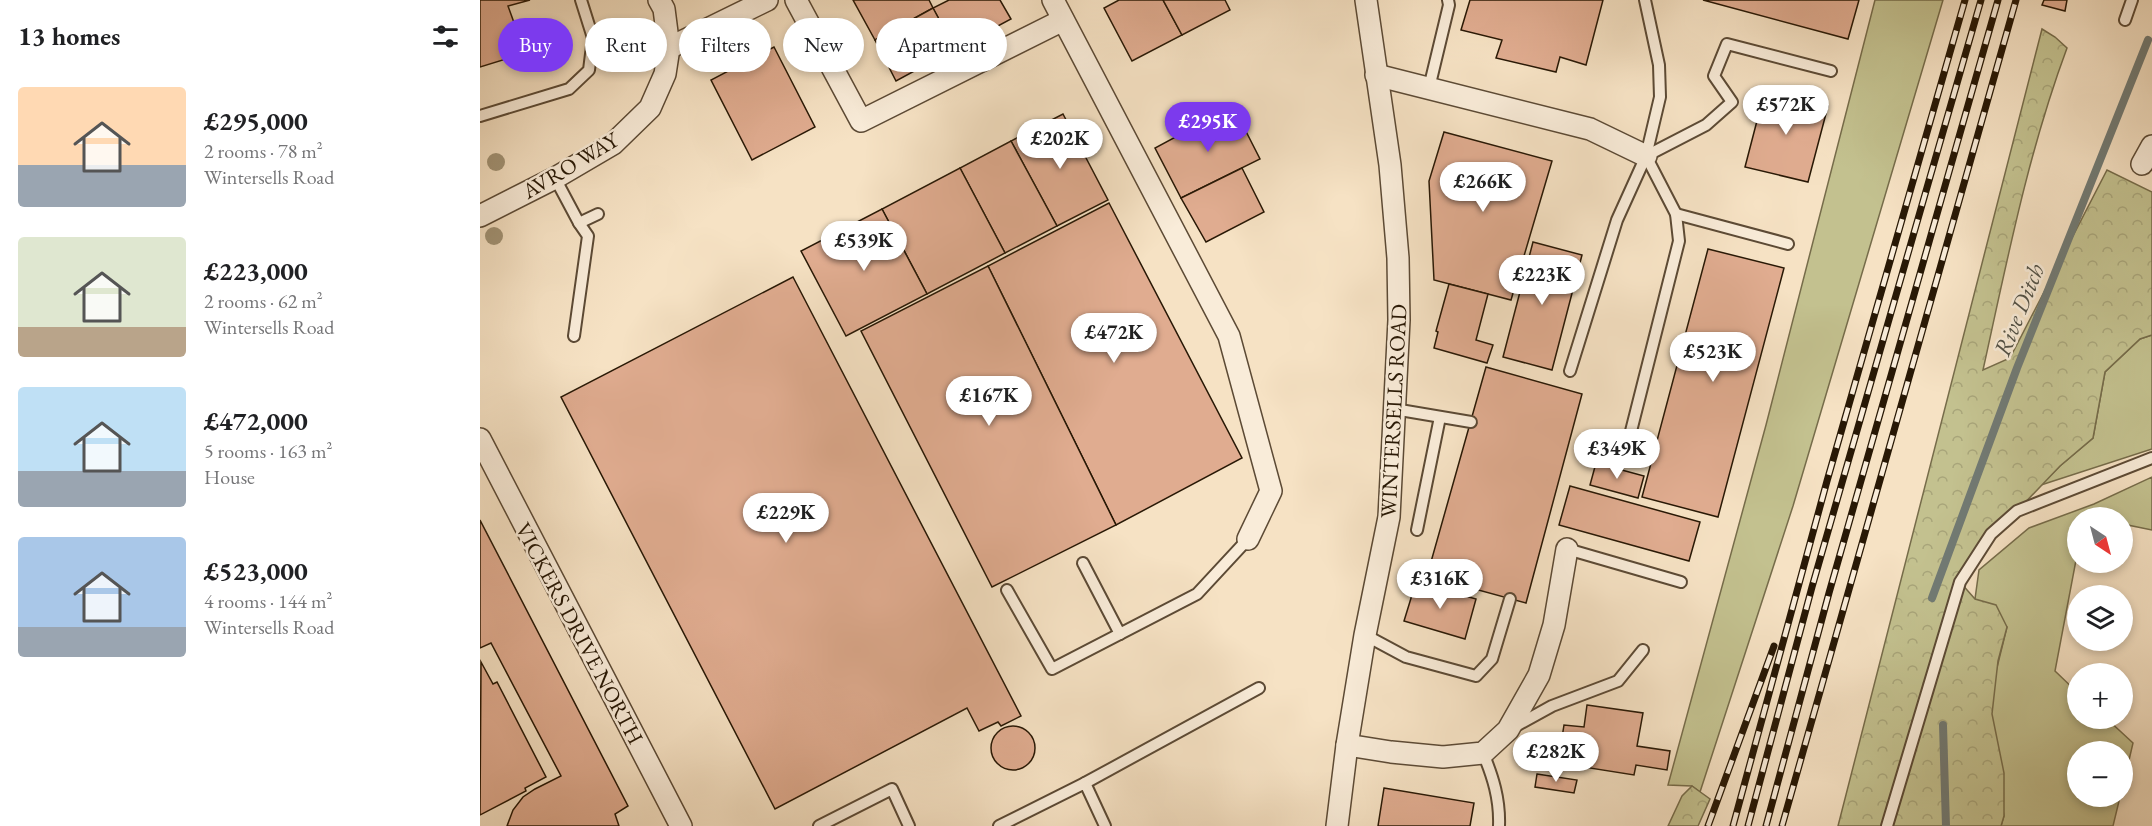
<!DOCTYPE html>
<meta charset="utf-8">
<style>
:root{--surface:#fff;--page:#f6f6f6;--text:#202124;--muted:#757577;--accent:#7c3aed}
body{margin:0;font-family:"EB Garamond",serif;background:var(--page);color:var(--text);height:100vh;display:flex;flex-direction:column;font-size:22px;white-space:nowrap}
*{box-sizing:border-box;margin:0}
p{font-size:20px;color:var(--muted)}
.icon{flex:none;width:33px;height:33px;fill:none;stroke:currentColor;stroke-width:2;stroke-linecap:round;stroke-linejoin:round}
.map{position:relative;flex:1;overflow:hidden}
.side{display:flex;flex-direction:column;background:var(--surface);width:480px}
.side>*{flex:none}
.hud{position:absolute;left:18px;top:18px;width:570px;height:54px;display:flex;gap:12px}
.needle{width:39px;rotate:144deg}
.tools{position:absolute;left:1587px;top:507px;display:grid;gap:12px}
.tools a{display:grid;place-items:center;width:66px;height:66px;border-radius:50%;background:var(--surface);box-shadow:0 3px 9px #0003;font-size:30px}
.price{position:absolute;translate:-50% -51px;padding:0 14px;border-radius:21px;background:#fff;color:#222;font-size:20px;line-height:39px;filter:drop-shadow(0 2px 3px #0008)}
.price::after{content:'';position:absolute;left:50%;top:36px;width:18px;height:14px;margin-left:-9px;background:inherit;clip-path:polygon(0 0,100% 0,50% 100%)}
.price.current{background:var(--accent);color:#fff}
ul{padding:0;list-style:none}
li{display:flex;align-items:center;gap:18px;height:150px;padding:0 18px}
li span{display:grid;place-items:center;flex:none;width:168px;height:120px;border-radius:6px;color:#555}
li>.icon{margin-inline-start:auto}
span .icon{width:72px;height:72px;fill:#fffc;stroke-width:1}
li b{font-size:26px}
h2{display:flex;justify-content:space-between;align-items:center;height:72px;padding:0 18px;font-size:26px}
.tag{padding:0 21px;border-radius:27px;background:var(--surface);box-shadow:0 3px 9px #0003;font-size:21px;line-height:54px}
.tag.current{background:var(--accent);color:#fff}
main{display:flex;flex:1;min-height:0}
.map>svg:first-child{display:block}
</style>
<main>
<section class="side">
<h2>13 homes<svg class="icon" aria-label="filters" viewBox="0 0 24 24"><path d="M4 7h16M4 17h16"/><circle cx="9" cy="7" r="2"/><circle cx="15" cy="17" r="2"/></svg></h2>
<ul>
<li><span style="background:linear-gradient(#ffd9b3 65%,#9aa5b1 0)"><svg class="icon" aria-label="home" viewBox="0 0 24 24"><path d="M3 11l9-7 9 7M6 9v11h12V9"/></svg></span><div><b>£295,000</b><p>2 rooms · 78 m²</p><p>Wintersells Road</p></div></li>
<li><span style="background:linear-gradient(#dfe7d0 75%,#b9a48a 0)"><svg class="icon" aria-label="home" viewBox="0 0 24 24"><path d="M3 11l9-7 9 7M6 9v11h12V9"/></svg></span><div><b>£223,000</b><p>2 rooms · 62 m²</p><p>Wintersells Road</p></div></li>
<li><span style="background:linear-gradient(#bfe0f5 70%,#9aa5b1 0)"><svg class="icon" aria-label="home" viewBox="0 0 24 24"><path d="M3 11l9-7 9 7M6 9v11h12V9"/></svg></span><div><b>£472,000</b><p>5 rooms · 163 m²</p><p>House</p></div></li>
<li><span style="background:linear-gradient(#a9c7e8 75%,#9aa5b1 0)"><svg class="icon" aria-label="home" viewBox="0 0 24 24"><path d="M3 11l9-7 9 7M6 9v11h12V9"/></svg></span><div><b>£523,000</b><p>4 rooms · 144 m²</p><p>Wintersells Road</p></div></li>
</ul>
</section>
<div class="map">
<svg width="1672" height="826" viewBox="0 0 1672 826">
<defs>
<pattern id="forest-crowns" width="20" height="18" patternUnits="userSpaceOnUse" patternTransform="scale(1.5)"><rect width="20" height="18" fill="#c3c18f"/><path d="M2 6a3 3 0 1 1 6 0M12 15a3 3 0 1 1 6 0" fill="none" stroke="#a8a57a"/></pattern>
</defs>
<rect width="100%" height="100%" fill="#f6e2c4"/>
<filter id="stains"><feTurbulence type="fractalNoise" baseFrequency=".00333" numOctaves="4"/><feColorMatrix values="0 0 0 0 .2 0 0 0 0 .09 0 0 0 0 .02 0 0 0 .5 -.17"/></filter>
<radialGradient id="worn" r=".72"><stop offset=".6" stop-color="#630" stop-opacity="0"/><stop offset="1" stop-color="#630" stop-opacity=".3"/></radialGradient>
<g fill="#c3c18f" stroke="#766c4a" stroke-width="1.5">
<path d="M 1395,0 L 1463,0 L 1313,506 L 1220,792 L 1212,786 L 1188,785 L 1286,425 Z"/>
<path d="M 1672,335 L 1672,449 L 1561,485 L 1580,466 L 1613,438 L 1625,372 L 1660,339 Z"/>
<path d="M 1672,477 L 1672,530 L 1643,524 L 1642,518 L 1606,516 L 1598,518 L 1597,555 L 1575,671 L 1597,692 L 1598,718 L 1627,719 L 1653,743 L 1643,786 L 1642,752 L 1598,752 L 1598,796 L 1640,797 L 1633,826 L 1521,826 L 1524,816 L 1506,712 L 1527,627 L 1495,599 L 1499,570 L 1549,528 L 1614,504 Z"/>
</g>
<g fill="url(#forest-crowns)" stroke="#766c4a" stroke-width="1.5">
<path d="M 1562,29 L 1575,37 L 1587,48 C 1548,153 1527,261 1503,370 L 1530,358 L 1627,170 L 1672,192 L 1672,335 L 1660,339 L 1625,372 L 1613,438 L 1580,466 L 1537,511 L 1511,534 L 1480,582 L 1495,599 L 1516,605 L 1527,627 L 1518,661 L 1512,714 L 1524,773 L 1524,816 L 1521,826 L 1358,826 Z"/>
<path d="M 1212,786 L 1230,799 L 1218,826 L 1188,826 L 1202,796 Z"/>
</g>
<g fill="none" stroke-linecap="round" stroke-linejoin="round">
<g stroke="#717a74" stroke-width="8">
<path d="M 1452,598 L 1537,368 L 1668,40"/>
<path d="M 1463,725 L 1466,826"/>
</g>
</g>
<g fill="#e0ac90" stroke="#281805" stroke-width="1.5">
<path d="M 0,0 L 50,0 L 28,6 L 45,53 L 0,67 Z"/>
<path d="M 373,0 L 449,0 L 453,8 L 395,40 Z"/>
<path d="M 469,0 L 520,0 L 531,19 L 475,49 L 453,8 Z"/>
<path d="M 639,0 L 683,0 L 702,35 L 652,61 L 624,8 Z"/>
<path d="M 683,0 L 745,0 L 750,10 L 702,35 Z"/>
<path d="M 990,0 L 1123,0 L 1106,65 L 1080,57 L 1076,72 L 1016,58 L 1022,40 L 981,30 Z"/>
<path d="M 1223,0 L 1379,0 L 1368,39 Z"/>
<path d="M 1564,0 L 1587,0 L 1585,11 L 1562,5 Z"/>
<path d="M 453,8 L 475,49 L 416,81 L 395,40 Z"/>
<path d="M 294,47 L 335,127 L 272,160 L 231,80 Z"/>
<path d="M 1285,90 L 1348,106 L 1328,182 L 1265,167 Z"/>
<path d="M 753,106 L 780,159 L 701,198 L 675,148 Z"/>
<path d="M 583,114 L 628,200 L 577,226 L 531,141 Z"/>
<path d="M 964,132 L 1072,161 L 1031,300 L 954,280 L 949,181 Z"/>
<path d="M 531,141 L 577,226 L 525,253 L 480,168 Z"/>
<path d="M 480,168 L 525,253 L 447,294 L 402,209 Z"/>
<path d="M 762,168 L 784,212 L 726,242 L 701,198 Z"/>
<path d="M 629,203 L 762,458 L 636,525 L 508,266 Z"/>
<path d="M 402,209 L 447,294 L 366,336 L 321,251 Z"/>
<path d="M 1053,242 L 1102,255 L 1072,370 L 1023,357 Z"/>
<path d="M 1228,249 L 1304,268 L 1238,517 L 1162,497 Z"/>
<path d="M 508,266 L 636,525 L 512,587 L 381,331 Z"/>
<path d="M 313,277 L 541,716 L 521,726 L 518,722 L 499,731 L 487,708 L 295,809 L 81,397 Z"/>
<path d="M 969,284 L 1008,294 L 996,340 L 1013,345 L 1007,363 L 954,348 L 958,332 L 956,331 Z"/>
<path d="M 1006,367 L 1102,394 L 1046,603 L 947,576 Z"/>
<path d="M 1116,463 L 1164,476 L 1158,498 L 1110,485 Z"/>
<path d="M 1090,486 L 1220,522 L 1209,561 L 1079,525 Z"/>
<path d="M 0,520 L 148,806 L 135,814 L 139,826 L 27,826 L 33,810 L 43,797 L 55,789 L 81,776 L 11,643 L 0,648 Z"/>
<path d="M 936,582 L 996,599 L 985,639 L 924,621 Z"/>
<path d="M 1,662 L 13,684 L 17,682 L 66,777 L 45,788 L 46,791 L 0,815 Z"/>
<path d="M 1107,705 L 1163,713 L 1157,746 L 1190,751 L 1187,770 L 1156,765 L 1154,775 L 1078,763 L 1084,725 L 1104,727 Z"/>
<circle cx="533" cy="748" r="22"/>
<path d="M 1057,774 L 1097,780 L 1094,793 L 1055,787 Z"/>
<path d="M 904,788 L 994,803 L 990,826 L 898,826 Z"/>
</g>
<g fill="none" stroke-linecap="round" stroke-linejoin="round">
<defs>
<g id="lane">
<path d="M 1645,20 L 1652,0"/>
<path d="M 949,88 L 969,5 L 968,0"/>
<path d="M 0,116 L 89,89 L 109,70 L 113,38 L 101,0"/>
<path d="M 1166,156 L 1226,125 L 1252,102 L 1234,76 L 1247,44 L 1351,71"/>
<path d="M 75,178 L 99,223 L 118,214"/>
<path d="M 1196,214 L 1308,244"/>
<path d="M 94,336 L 108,236 L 99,223"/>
<path d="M 1090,371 L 1137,220 L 1166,156 L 1180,97 L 1179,65 L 1165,0"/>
<path d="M 914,409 L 991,422"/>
<path d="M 1146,451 L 1199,241 L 1196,214 L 1166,156"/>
<path d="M 937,530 L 960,417"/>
<path d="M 1087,549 L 1201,582"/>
<path d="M 603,563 L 640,634"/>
<path d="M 527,590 L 572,669 L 717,594 L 768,539"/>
<path d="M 885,635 L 926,657 L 996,676 L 1012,659 L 1030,599"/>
<path d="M 1034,727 L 1072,706 L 1138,681 L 1163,650"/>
<path d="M 1003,753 C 1013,777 1020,799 1019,826"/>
<path d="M 605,783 L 779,688"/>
<path d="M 339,826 L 412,789 L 429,826"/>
<path d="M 519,826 L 605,783 L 625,826"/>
<path d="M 1407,826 L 1480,582 L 1511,534 L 1537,511 L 1672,458"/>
</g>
<g id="street">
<path d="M 316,0 L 381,121 L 583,20"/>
<path d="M 573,0 L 749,336 L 791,491 L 768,539"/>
<path d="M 886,0 L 910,165 L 918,258 L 919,320 L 909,517 L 885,635 L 867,745 L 911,752 L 963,757 L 1003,753 L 1028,730 L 1059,675 L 1074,625 L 1087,549"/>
<path d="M 189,48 L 287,0"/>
<path d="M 896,75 L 1110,129 L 1166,156"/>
<path d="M 1662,164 L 1672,146"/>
<path d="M 0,216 L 75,178 L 133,144 L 170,108 L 185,74 L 189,48 L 184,9 L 179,0"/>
<path d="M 0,439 L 201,826"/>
<path d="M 857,826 L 867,745"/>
</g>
</defs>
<use href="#lane" stroke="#5c4a35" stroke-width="14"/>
<use href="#street" stroke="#5c4a35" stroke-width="24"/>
<use href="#lane" stroke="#f9ecd9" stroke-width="10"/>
<use href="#street" stroke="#f9ecd9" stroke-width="21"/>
<defs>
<g id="rail">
<path d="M 1228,826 L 1294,646"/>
<path d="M 1253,826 L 1347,481 L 1485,0"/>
<path d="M 1268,826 L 1332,587 L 1501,0"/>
<path d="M 1286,826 L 1349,593 L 1518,0"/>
<path d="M 1302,826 L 1536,0"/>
</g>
</defs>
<use href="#rail" stroke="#281805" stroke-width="7"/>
<use href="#rail" stroke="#f9ecd9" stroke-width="4.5" stroke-dasharray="14" stroke-linecap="butt"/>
</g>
<g fill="#a29375">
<circle cx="16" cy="162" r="9"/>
<circle cx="14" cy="236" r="9"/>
</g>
<g text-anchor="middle" stroke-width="5" stroke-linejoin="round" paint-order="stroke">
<g font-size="22" fill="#281805" stroke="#f9ecd9">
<text transform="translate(90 165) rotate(-31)" y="8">AVRO WAY</text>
<text transform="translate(913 411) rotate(-87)" y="8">WINTERSELLS ROAD</text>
<text transform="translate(100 633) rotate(62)" y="8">VICKERS DRIVE NORTH</text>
</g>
<g font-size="24" font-style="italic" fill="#525146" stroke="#f9ecd9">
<text transform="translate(1539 310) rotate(-68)" y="8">Rive Ditch</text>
</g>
</g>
<rect width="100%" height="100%" filter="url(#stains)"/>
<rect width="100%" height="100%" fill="url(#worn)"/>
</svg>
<div class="tools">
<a><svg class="needle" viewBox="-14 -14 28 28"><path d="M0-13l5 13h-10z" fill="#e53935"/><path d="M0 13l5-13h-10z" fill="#757577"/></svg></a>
<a><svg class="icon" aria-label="layers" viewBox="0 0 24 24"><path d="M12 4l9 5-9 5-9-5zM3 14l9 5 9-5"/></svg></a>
<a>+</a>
<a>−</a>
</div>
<b class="price" style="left:1306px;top:136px">£572K</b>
<b class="price current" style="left:728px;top:153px">£295K</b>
<b class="price" style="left:580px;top:170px">£202K</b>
<b class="price" style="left:1003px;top:213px">£266K</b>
<b class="price" style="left:384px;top:272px">£539K</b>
<b class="price" style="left:1062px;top:306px">£223K</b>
<b class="price" style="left:634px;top:364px">£472K</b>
<b class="price" style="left:1233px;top:383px">£523K</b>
<b class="price" style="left:509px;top:427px">£167K</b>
<b class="price" style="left:1137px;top:480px">£349K</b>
<b class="price" style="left:306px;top:544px">£229K</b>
<b class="price" style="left:960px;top:610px">£316K</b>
<b class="price" style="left:1076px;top:783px">£282K</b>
<div class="hud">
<a class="tag current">Buy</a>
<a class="tag">Rent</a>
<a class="tag">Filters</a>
<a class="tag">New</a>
<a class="tag">Apartment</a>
</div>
</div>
</main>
